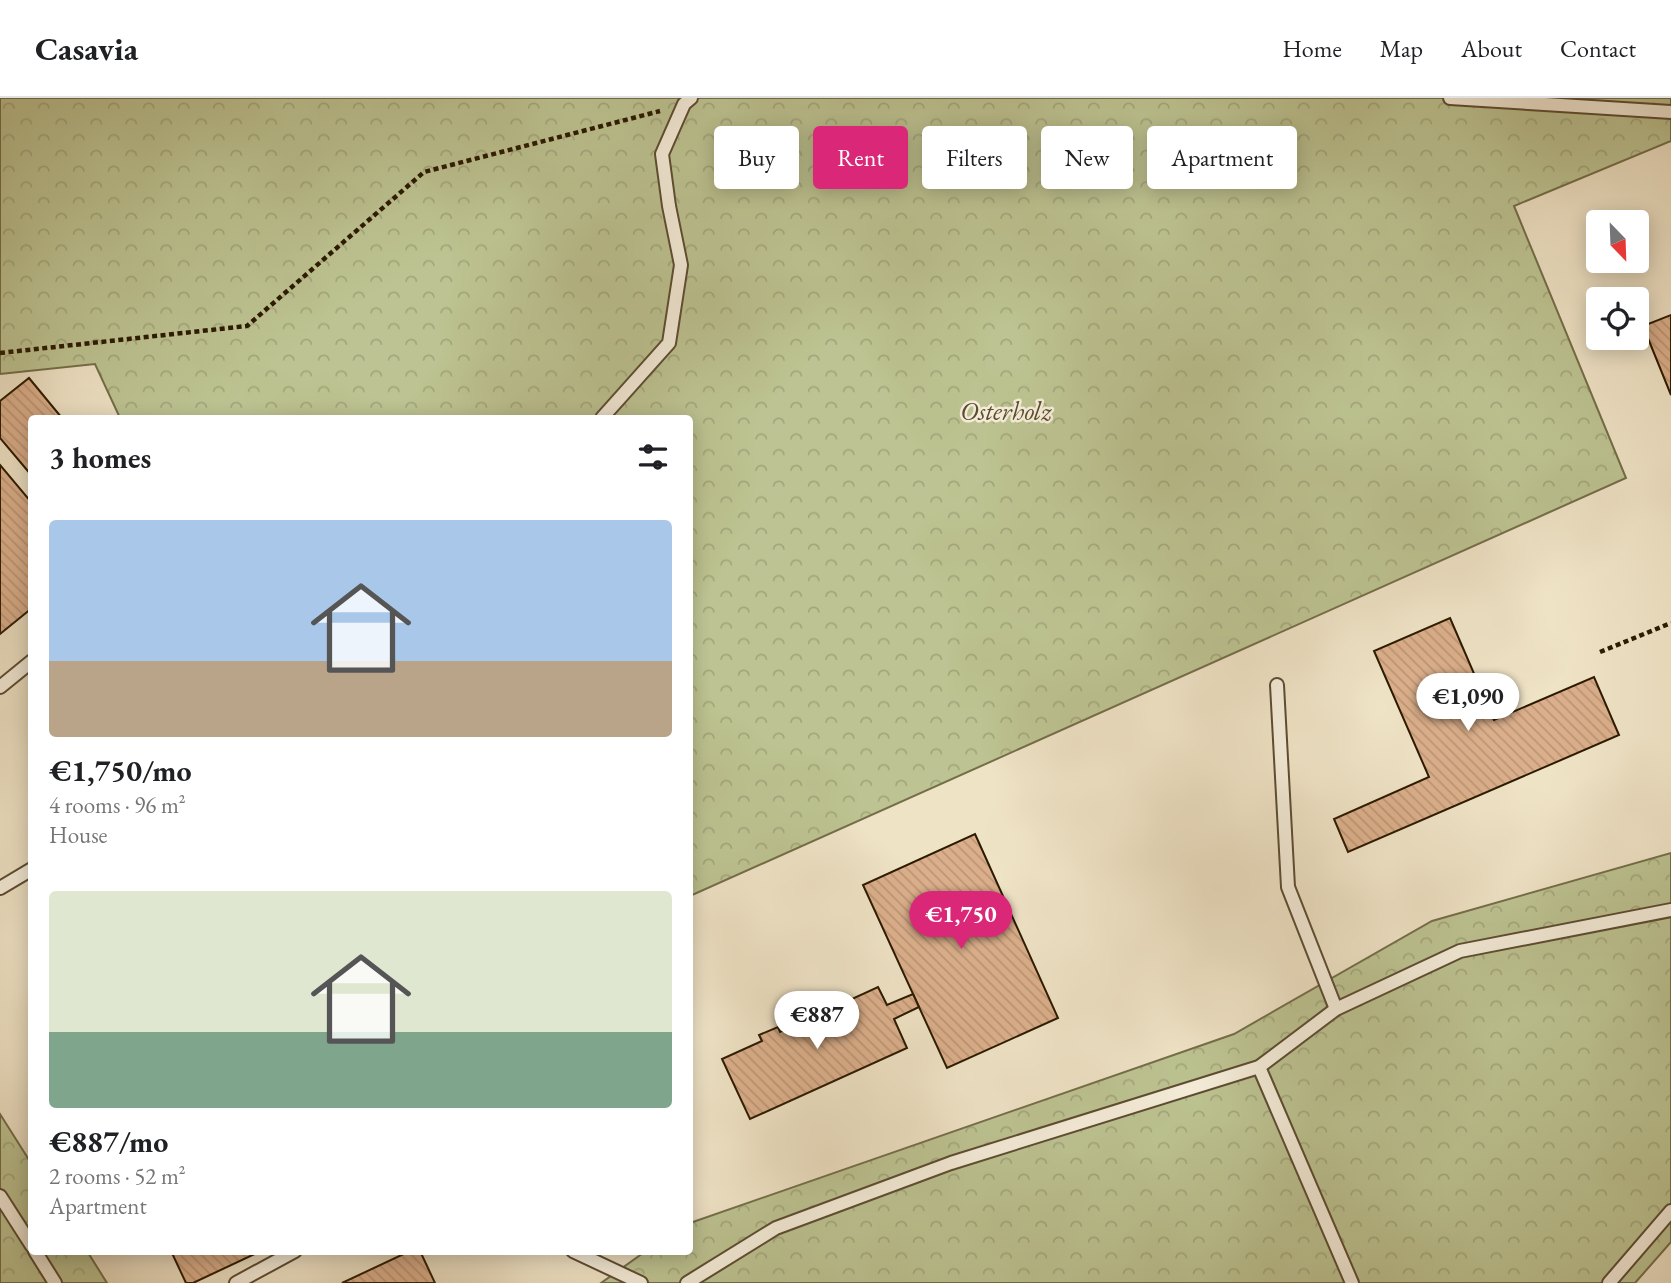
<!DOCTYPE html>
<meta charset="utf-8">
<style>
:root{--surface:#fff;--page:#f2f2f2;--text:#202124;--muted:#757577;--line:#e0e0e0;--accent:#db2777}
body{margin:0;font-family:"EB Garamond",serif;background:var(--page);color:var(--text);height:100vh;display:flex;flex-direction:column;font-size:26px;white-space:nowrap}
*{box-sizing:border-box;margin:0}
p{font-size:23px;color:var(--muted)}
.icon{flex:none;width:38px;height:38px;fill:none;stroke:currentColor;stroke-width:2;stroke-linecap:round;stroke-linejoin:round}
.map{position:relative;flex:1;overflow:hidden}
.drawer{position:absolute;left:28px;top:317px;width:665px;height:840px;display:flex;flex-direction:column;background:var(--surface);border-radius:7px;box-shadow:0 4px 18px #0003}
.drawer>*{flex:none}
.banner{position:absolute;left:714px;top:28px;width:665px;height:63px;display:flex;gap:14px}
.needle{width:46px;rotate:157deg}
.fabs{position:absolute;left:1586px;top:112px;display:grid;gap:14px}
.fabs a{display:grid;place-items:center;width:63px;height:63px;border-radius:7px;background:var(--surface);box-shadow:0 4px 18px #0003;font-size:35px}
.price{position:absolute;translate:-50% -60px;padding:0 16px;border-radius:24px;background:#fff;color:#222;font-size:23px;line-height:46px;filter:drop-shadow(0 2px 4px #0008)}
.price::after{content:'';position:absolute;left:50%;top:42px;width:21px;height:16px;margin-left:-10px;background:inherit;clip-path:polygon(0 0,100% 0,50% 100%)}
.price.selected{background:var(--accent);color:#fff}
ul{padding:0;list-style:none}
li{display:grid;align-content:center;gap:14px;height:371px;padding:0 21px}
li span{display:grid;place-items:center;height:217px;border-radius:7px;color:#555}
li>.icon{margin-inline-start:auto}
span .icon{width:126px;height:126px;fill:#fffc;stroke-width:1}
li b{font-size:30px}
h2{display:flex;justify-content:space-between;align-items:center;height:84px;padding:0 21px;font-size:30px}
.tag{padding:0 24px;border-radius:7px;background:var(--surface);box-shadow:0 4px 18px #0003;font-size:24px;line-height:63px}
.tag.selected{background:var(--accent);color:#fff}
header{display:flex;align-items:center;gap:42px;box-sizing:border-box;height:98px;padding:0 35px;background:var(--surface);border-bottom:2px solid var(--line)}
header strong{font-size:33px}
nav{display:flex;gap:38px;margin-inline-start:auto;font-size:24px}
.map>svg:first-child{display:block}
</style>
<header>
<strong>Casavia</strong>
<nav><a>Home</a><a>Map</a><a>About</a><a>Contact</a></nav>
</header>
<div class="map">
<svg width="1671" height="1185" viewBox="0 0 1671 1185">
<defs>
<pattern id="forest-crowns" width="20" height="18" patternUnits="userSpaceOnUse" patternTransform="scale(1.75)"><rect width="20" height="18" fill="#bdc392"/><path d="M2 6a3 3 0 1 1 6 0M12 15a3 3 0 1 1 6 0" fill="none" stroke="#a3a77c"/></pattern>
<pattern id="building-back-hatch" width="6" height="6" patternUnits="userSpaceOnUse" patternTransform="scale(1.75)"><rect width="6" height="6" fill="#dbaf8b"/><path d="M-1 5l2 2M0 0l6 6M5-1l2 2" fill="none" stroke="#bc9676"/></pattern>
</defs>
<rect width="100%" height="100%" fill="#efe3c6"/>
<filter id="stains"><feTurbulence type="fractalNoise" baseFrequency=".00286" numOctaves="4"/><feColorMatrix values="0 0 0 0 .2 0 0 0 0 .09 0 0 0 0 .02 0 0 0 .5 -.17"/></filter>
<radialGradient id="worn" r=".72"><stop offset=".6" stop-color="#630" stop-opacity="0"/><stop offset="1" stop-color="#630" stop-opacity=".3"/></radialGradient>
<g fill="url(#forest-crowns)" stroke="#746e49" stroke-width="2">
<path d="M 0,0 L 1671,0 L 1671,43 L 1514,108 L 1626,380 L 690,798 L 690,320 L 120,320 L 95,266 L 0,276 Z"/>
<path d="M 1671,755 L 1671,1144 L 1635,1185 L 601,1185 L 646,1153 L 690,1153 L 690,1125 L 1234,936 L 1432,823 Z"/>
<path d="M 0,1016 L 31,1065 L 32,1153 L 87,1153 L 107,1185 L 0,1185 Z"/>
</g>
<g fill="url(#building-back-hatch)" stroke="#2c1a00" stroke-width="2">
<path d="M 1671,217 L 1671,297 L 1643,228 Z"/>
<path d="M 29,280 L 62,320 L 32,320 L 32,378 L 0,340 L 0,303 Z"/>
<path d="M 0,367 L 32,405 L 32,510 L 0,536 Z"/>
<path d="M 1450,520 L 1494,622 L 1594,579 L 1619,637 L 1348,754 L 1334,721 L 1429,679 L 1374,553 Z"/>
<path d="M 975,736 L 1058,920 L 947,970 L 863,787 Z"/>
<path d="M 878,889 L 887,907 L 913,896 L 919,909 L 894,921 L 907,950 L 750,1021 L 722,961 L 762,943 L 759,937 L 778,929 L 780,934 Z"/>
<path d="M 171,1153 L 261,1153 L 193,1185 L 186,1185 Z"/>
<path d="M 410,1153 L 420,1153 L 435,1185 L 342,1185 Z"/>
</g>
<g fill="none" stroke-linecap="round" stroke-linejoin="round">
<defs>
<g id="service">
<path d="M 1450,0 L 1671,14"/>
<path d="M 602,320 L 669,245 L 681,167 L 669,108 L 662,56 L 684,6 L 691,0"/>
<path d="M 1277,587 L 1288,789 L 1336,911"/>
<path d="M 0,589 L 32,563"/>
<path d="M 0,790 L 32,771"/>
<path d="M 1259,969 L 1352,1185"/>
<path d="M 0,1098 L 32,1148"/>
<path d="M 35,1153 L 55,1185"/>
<path d="M 573,1153 L 641,1185"/>
<path d="M 236,1185 L 295,1153"/>
<path d="M 687,1185 L 776,1130 L 951,1065 L 1259,969 L 1336,911 L 1460,853 L 1671,812"/>
<path d="M 1609,1185 L 1671,1113"/>
</g>
</defs>
<use href="#service" stroke="#5d4c32" stroke-width="16"/>
<g stroke="#2c1a00" stroke-width="4.5" stroke-dasharray="5 3.5" stroke-linecap="butt">
<path d="M 0,255 L 247,228 L 424,74 L 660,13"/>
<path d="M 1600,554 L 1671,525"/>
</g>
<use href="#service" stroke="#f5edda" stroke-width="12"/>
</g>
<g text-anchor="middle" stroke-width="5" stroke-linejoin="round" paint-order="stroke">
<g font-size="26" font-style="italic" fill="#584d2c" stroke="#f5edda">
<text x="1006" y="322">Osterholz</text>
</g>
</g>
<rect width="100%" height="100%" filter="url(#stains)"/>
<rect width="100%" height="100%" fill="url(#worn)"/>
</svg>
<div class="fabs">
<a><svg class="needle" viewBox="-14 -14 28 28"><path d="M0-13l5 13h-10z" fill="#e53935"/><path d="M0 13l5-13h-10z" fill="#757577"/></svg></a>
<a><svg class="icon" aria-label="locate" viewBox="0 0 24 24"><circle cx="12" cy="12" r="6"/><path d="M12 2v4M12 18v4M2 12h4M18 12h4"/></svg></a>
</div>
<b class="price" style="left:1468px;top:635px">€1,090</b>
<b class="price selected" style="left:961px;top:853px">€1,750</b>
<b class="price" style="left:817px;top:953px">€887</b>
<div class="banner">
<a class="tag">Buy</a>
<a class="tag selected">Rent</a>
<a class="tag">Filters</a>
<a class="tag">New</a>
<a class="tag">Apartment</a>
</div>
<section class="drawer">
<h2>3 homes<svg class="icon" aria-label="filters" viewBox="0 0 24 24"><path d="M4 7h16M4 17h16"/><circle cx="9" cy="7" r="2"/><circle cx="15" cy="17" r="2"/></svg></h2>
<ul>
<li><span style="background:linear-gradient(#a9c7e8 65%,#b9a48a 0)"><svg class="icon" aria-label="home" viewBox="0 0 24 24"><path d="M3 11l9-7 9 7M6 9v11h12V9"/></svg></span><div><b>€1,750/mo</b><p>4 rooms · 96 m²</p><p>House</p></div></li>
<li><span style="background:linear-gradient(#dfe7d0 65%,#7fa58c 0)"><svg class="icon" aria-label="home" viewBox="0 0 24 24"><path d="M3 11l9-7 9 7M6 9v11h12V9"/></svg></span><div><b>€887/mo</b><p>2 rooms · 52 m²</p><p>Apartment</p></div></li>
</ul>
</section>
</div>
